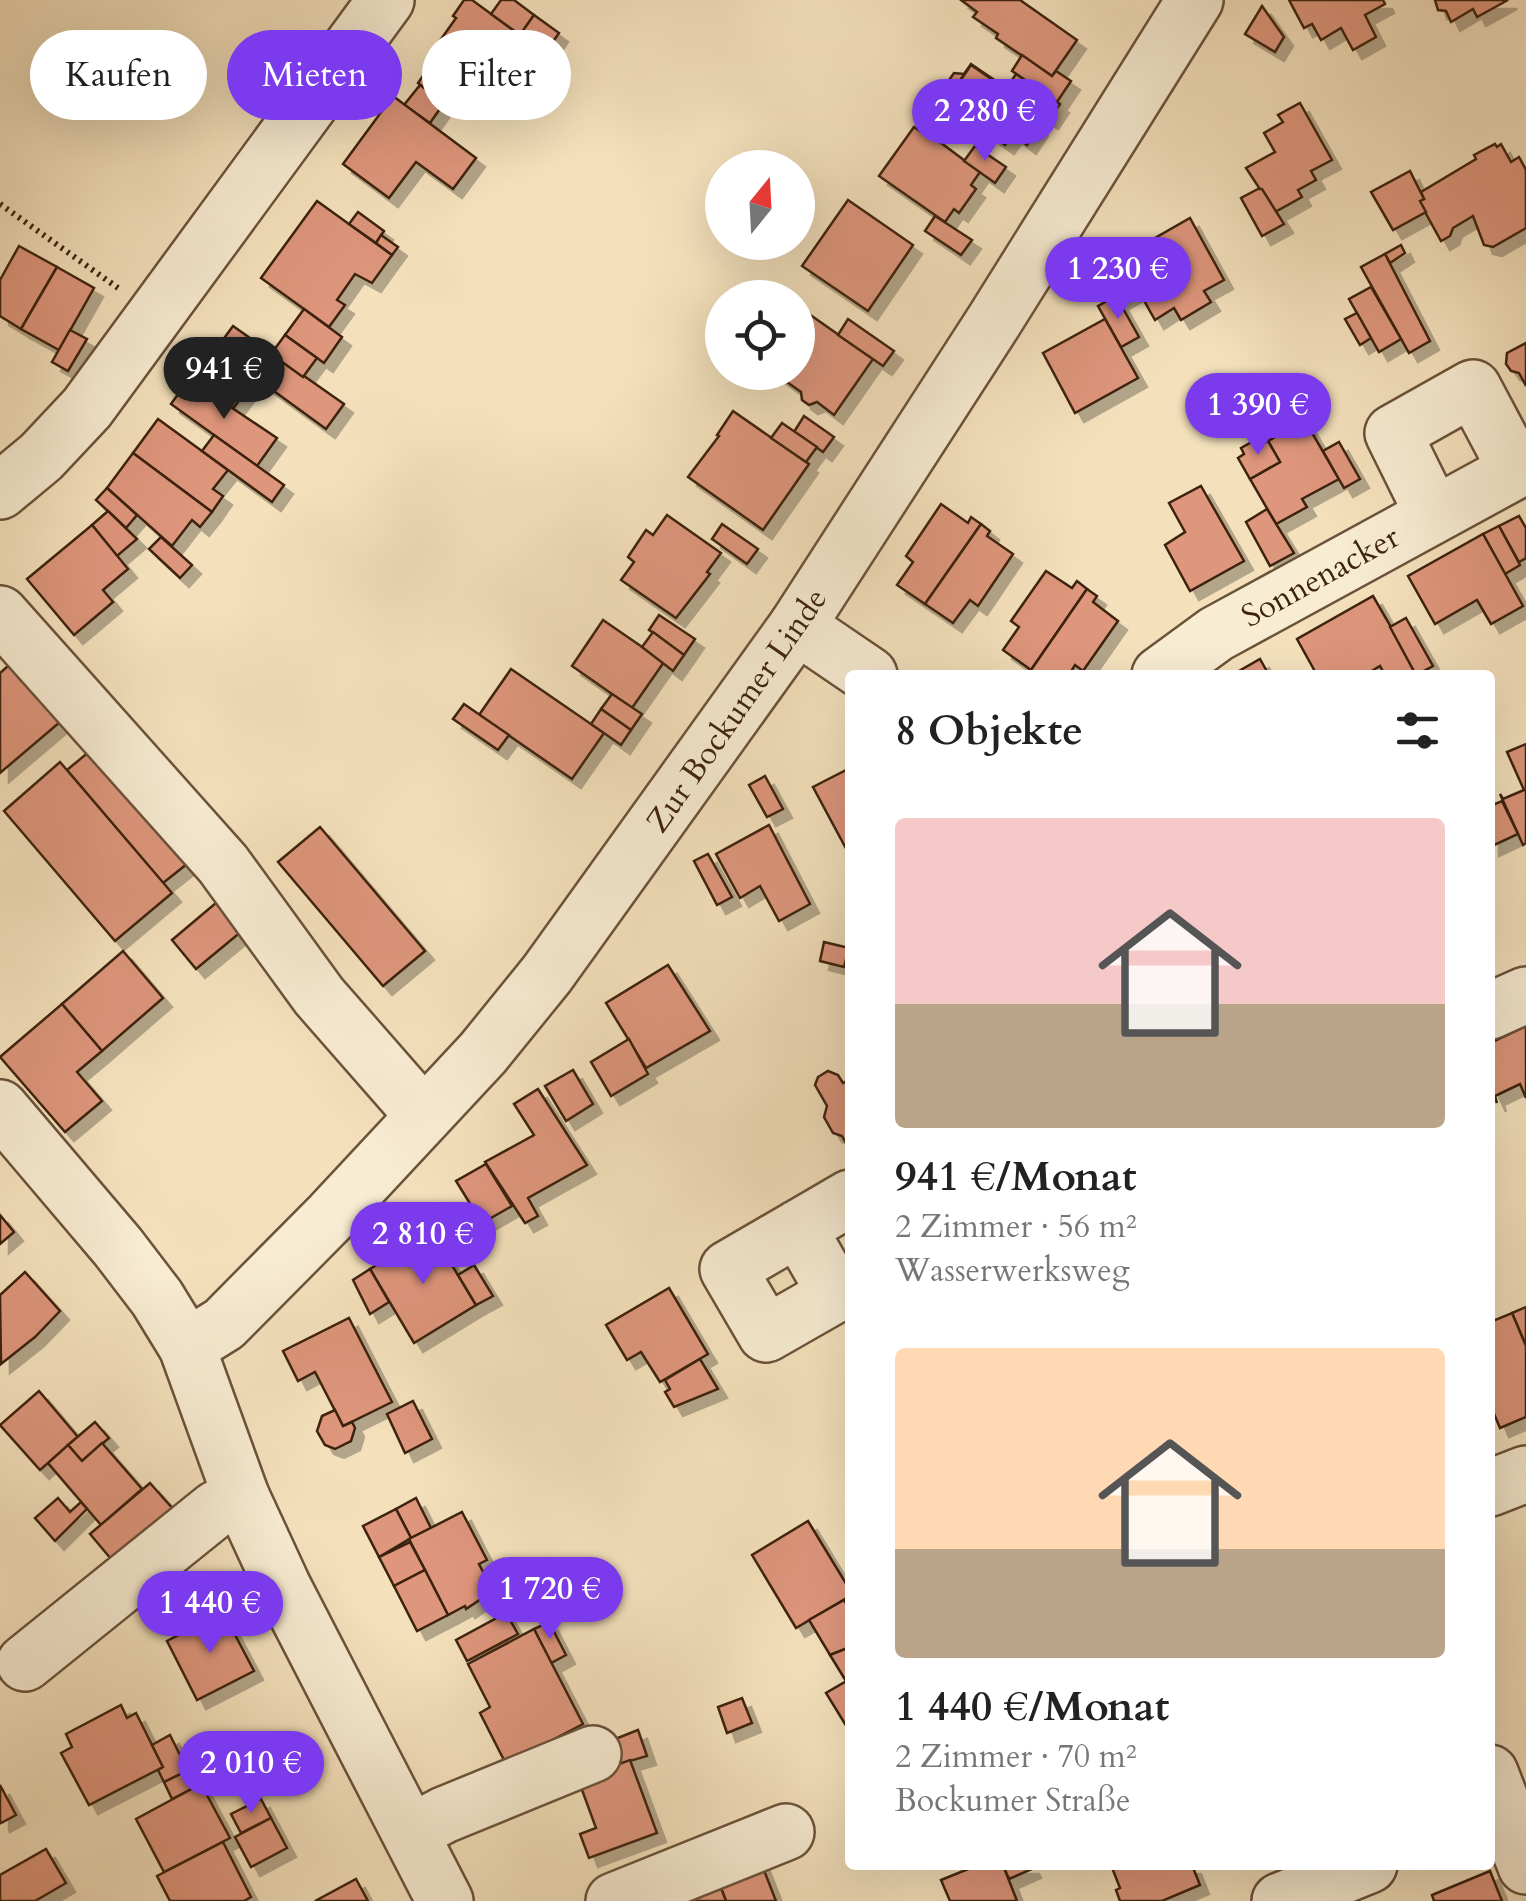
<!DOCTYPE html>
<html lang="de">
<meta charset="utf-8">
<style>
:root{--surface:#fff;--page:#f2f2f2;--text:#222;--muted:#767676;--accent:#7c3aed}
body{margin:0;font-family:Cardo,serif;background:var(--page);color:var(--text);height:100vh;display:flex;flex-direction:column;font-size:38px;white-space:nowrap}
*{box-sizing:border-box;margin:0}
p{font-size:32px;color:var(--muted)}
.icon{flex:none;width:55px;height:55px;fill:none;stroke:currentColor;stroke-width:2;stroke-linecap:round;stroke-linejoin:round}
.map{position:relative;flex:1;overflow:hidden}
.panel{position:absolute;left:845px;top:670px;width:650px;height:1200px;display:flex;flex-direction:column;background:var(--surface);border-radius:10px;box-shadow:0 10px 40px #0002}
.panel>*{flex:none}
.top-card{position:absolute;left:30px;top:30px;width:665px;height:90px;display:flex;gap:20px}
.needle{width:65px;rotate:18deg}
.controls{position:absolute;left:705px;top:150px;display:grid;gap:20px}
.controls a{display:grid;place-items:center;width:110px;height:110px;border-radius:50%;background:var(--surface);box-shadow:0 10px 40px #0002;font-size:50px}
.price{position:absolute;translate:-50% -85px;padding:0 22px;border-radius:35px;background:var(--accent);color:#fff;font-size:32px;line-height:65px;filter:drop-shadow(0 2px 5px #0008)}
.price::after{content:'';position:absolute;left:50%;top:60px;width:30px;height:22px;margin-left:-15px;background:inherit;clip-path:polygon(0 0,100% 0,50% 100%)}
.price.selected{background:#222;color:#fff}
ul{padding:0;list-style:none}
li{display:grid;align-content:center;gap:20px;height:530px;padding:0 50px}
li span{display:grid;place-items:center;height:310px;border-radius:10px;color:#555}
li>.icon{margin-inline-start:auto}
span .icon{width:180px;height:180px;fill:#fffc;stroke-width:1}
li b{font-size:42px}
h2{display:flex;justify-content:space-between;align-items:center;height:120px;padding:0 50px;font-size:42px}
.pill{padding:0 35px;border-radius:45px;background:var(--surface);box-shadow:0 10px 40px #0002;font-size:35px;line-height:90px}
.pill.selected{background:var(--accent);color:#fff}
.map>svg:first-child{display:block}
</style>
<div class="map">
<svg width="1526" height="1901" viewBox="0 0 1526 1901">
<defs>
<filter id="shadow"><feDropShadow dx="9" dy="9" stdDeviation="0" flood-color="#0004"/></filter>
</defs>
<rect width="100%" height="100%" fill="#f4e1bc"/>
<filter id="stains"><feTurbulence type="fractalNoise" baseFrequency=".002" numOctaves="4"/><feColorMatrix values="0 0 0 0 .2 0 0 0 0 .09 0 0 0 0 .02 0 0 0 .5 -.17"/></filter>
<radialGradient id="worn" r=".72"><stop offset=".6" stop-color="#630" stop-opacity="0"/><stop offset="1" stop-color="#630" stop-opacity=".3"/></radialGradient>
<g fill="#de967c" stroke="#3d230e" stroke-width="2.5" filter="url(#shadow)">
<path d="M 464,0 L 472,0 L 520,35 L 477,94 L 427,59 L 456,18 L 453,16 Z"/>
<path d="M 501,0 L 514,0 L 534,15 L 520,35 L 491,14 Z"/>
<path d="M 961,0 L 1020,0 L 1077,40 L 1052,76 L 996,38 L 998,34 L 973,17 L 977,12 Z"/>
<path d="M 1289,0 L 1383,0 L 1385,4 L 1365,15 L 1376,37 L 1353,50 L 1341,28 L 1321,40 L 1312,24 L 1304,28 Z"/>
<path d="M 1435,0 L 1508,0 L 1477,17 L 1473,9 L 1451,22 L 1446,11 L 1438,10 Z"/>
<path d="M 1262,6 L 1284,37 L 1275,52 L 1245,34 Z"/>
<path d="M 534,15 L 559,33 L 546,52 L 517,39 Z"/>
<path d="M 1022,55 L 1052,76 L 1056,71 L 1071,81 L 1057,102 L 1012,71 Z"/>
<path d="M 432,63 L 459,82 L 444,103 L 418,83 Z"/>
<path d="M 971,64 L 1006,88 L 1006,89 L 971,65 L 951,93 L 949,91 L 947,83 L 954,73 L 964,74 Z"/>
<path d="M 971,65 L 1032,107 L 1025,117 L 1039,127 L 1027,145 L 1013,134 L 1005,145 L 945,103 Z"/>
<path d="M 1016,74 L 1060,104 L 1049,120 L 1006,89 Z"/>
<path d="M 420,85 L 444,103 L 430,123 L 404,105 Z"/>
<path d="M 393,96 L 476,158 L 453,189 L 416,162 L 389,198 L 343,164 Z"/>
<path d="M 1300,103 L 1332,160 L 1311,171 L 1316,180 L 1298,190 L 1302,197 L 1275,212 L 1246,168 L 1275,152 L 1264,133 L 1283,122 L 1278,115 Z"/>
<path d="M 914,127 L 932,139 L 933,137 L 980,172 L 971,185 L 976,189 L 959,213 L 954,209 L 945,222 L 879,176 Z"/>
<path d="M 1495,144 L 1497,147 L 1501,144 L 1511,162 L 1519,157 L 1526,170 L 1526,228 L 1493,247 L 1484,245 L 1473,216 L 1453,228 L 1450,236 L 1441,241 L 1419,201 L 1424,199 L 1421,192 L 1476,159 L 1474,155 Z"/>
<path d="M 975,146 L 1006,167 L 995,183 L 964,161 Z"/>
<path d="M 1410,171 L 1424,199 L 1420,201 L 1426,212 L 1393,230 L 1371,192 Z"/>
<path d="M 1258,189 L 1262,189 L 1284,224 L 1262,236 L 1241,198 Z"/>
<path d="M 848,200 L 913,245 L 868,311 L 802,266 Z"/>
<path d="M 317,201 L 392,255 L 372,283 L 355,274 L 337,300 L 345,305 L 329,327 L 261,278 Z"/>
<path d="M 358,212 L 384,231 L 376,243 L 349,224 Z"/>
<path d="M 935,216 L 972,240 L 961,255 L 925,231 Z"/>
<path d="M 1190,218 L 1224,280 L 1204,291 L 1211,302 L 1181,320 L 1174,308 L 1155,320 L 1120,258 Z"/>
<path d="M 381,235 L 398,247 L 392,255 L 376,243 Z"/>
<path d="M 1401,245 L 1405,253 L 1390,263 L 1385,254 Z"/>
<path d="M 19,246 L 57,267 L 21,329 L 0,316 L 0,280 Z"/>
<path d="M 1385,254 L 1430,341 L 1409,353 L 1361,267 Z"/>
<path d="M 1120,258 L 1138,290 L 1118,301 L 1101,269 Z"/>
<path d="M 57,267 L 94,288 L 59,350 L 21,329 Z"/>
<path d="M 1371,287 L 1401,339 L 1379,352 L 1349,299 Z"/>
<path d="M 1116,296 L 1139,337 L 1121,347 L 1098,306 Z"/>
<path d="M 304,309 L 342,337 L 324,363 L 285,335 Z"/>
<path d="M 1357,313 L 1371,338 L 1360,345 L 1345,319 Z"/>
<path d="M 809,314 L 873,359 L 834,415 L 817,402 L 809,405 L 802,400 L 801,392 L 777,375 L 779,372 L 798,372 L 798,331 Z"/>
<path d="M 848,319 L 894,351 L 883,366 L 838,335 Z"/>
<path d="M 1105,319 L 1138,378 L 1075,413 L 1043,353 Z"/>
<path d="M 233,326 L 344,404 L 326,429 L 256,378 L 232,410 L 193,381 Z"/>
<path d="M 70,330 L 87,339 L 68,371 L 52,362 Z"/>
<path d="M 285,335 L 317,358 L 303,377 L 271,354 Z"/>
<path d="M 1526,343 L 1526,386 L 1519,373 L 1511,371 L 1506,364 L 1507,353 Z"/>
<path d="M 189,379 L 277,438 L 257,466 L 171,404 Z"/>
<path d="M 1290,395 L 1339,479 L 1302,499 L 1307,507 L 1276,524 L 1250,479 L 1280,462 L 1268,441 L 1275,437 L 1271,431 L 1272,405 Z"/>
<path d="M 733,411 L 809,464 L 763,530 L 688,477 L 719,436 L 717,435 Z"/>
<path d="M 804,416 L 834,437 L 823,452 L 794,432 Z"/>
<path d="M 158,419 L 228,470 L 213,489 L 223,496 L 212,512 L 133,453 Z"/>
<path d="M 782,423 L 817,447 L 806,462 L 771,438 Z"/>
<path d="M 214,435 L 284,485 L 272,502 L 202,451 Z"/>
<path d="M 1259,438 L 1262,444 L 1268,441 L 1280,462 L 1250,479 L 1238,458 L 1244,454 L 1241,448 Z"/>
<path d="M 1339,442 L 1360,479 L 1344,488 L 1323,451 Z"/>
<path d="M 133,453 L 212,512 L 200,527 L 192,520 L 172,546 L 107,488 Z"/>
<path d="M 1201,486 L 1244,561 L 1190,591 L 1165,545 L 1185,532 L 1169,503 Z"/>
<path d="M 107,488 L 137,515 L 126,528 L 96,500 Z"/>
<path d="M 941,504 L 968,523 L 971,517 L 981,524 L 925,604 L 897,585 L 913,562 L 906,556 Z"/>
<path d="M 1267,509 L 1294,553 L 1270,566 L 1246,522 Z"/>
<path d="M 108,511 L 137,539 L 117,556 L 92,525 Z"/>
<path d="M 667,515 L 721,553 L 707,572 L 710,574 L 676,618 L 621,580 L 634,562 L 628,557 L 646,530 L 653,535 Z"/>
<path d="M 1519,516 L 1526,528 L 1526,558 L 1519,562 L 1499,526 Z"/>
<path d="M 722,524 L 758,549 L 747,564 L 712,539 Z"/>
<path d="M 981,524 L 990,531 L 987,536 L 1013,554 L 978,606 L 970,600 L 953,623 L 925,604 Z"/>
<path d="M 92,525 L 128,569 L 103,590 L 113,602 L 74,635 L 27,579 Z"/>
<path d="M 1499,526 L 1520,565 L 1505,574 L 1483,534 Z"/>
<path d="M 1483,534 L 1523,606 L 1491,624 L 1477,600 L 1435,624 L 1408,576 Z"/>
<path d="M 161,537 L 192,565 L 180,578 L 149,549 Z"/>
<path d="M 1046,571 L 1072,588 L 1077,581 L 1087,589 L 1031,670 L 1003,650 L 1019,627 L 1011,621 Z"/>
<path d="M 1087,589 L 1097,596 L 1093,602 L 1118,621 L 1083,671 L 1075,665 L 1069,675 L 1037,675 L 1031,670 Z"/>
<path d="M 1373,596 L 1416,670 L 1408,675 L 1385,675 L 1380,666 L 1365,675 L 1317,675 L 1297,639 Z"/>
<path d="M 659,615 L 695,639 L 684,655 L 649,630 Z"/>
<path d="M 1406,618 L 1433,666 L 1416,675 L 1390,627 Z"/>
<path d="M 603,620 L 664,662 L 632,708 L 572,666 Z"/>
<path d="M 653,632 L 684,655 L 673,671 L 642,647 Z"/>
<path d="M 18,657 L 67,716 L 0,773 L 0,673 Z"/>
<path d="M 1260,659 L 1269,675 L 1232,675 Z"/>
<path d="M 511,669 L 604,733 L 572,779 L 479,715 Z"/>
<path d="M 612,694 L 642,714 L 631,730 L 601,709 Z"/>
<path d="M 464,704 L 509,735 L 498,750 L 453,719 Z"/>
<path d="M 601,709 L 631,730 L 621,745 L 591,724 Z"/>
<path d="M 1526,744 L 1526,843 L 1523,845 L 1500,794 L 1503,799 L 1524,790 L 1507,752 Z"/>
<path d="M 96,746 L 192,860 L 163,883 L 67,770 Z"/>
<path d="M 60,762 L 172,893 L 115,941 L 4,811 Z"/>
<path d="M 850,768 L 850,856 L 813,787 Z"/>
<path d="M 765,776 L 783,809 L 767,817 L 749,785 Z"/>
<path d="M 1502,801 L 1518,834 L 1490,847 L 1490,806 Z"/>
<path d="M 769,825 L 810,904 L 779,921 L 760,886 L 740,898 L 716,854 Z"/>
<path d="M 320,827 L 425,951 L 383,986 L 278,862 Z"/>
<path d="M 708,854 L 732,897 L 717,905 L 694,861 Z"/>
<path d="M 223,897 L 248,926 L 196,969 L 172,940 Z"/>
<path d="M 824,942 L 849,948 L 844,967 L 820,961 Z"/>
<path d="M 123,951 L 163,998 L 102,1051 L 62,1004 Z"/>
<path d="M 668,965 L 710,1031 L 646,1068 L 606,1003 Z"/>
<path d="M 62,1004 L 102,1051 L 77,1072 L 102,1101 L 65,1132 L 0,1057 Z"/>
<path d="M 1526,1026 L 1526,1098 L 1520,1084 L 1495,1096 L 1497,1103 L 1490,1088 L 1490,1043 Z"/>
<path d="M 629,1039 L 648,1074 L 611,1096 L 591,1062 Z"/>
<path d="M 573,1070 L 593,1104 L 566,1121 L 545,1086 Z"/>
<path d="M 828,1071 L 838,1075 L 843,1083 L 850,1079 L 850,1150 L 842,1136 L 833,1133 L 824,1117 L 827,1106 L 815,1085 L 818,1077 Z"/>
<path d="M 538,1089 L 587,1165 L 528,1198 L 538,1216 L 525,1223 L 485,1162 L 534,1135 L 514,1104 Z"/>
<path d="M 486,1164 L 512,1206 L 482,1223 L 456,1181 Z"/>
<path d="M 0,1215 L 14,1232 L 0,1244 Z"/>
<path d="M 432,1232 L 476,1305 L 414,1343 L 370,1269 Z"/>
<path d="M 474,1265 L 493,1296 L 476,1305 L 458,1275 Z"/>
<path d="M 370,1269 L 389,1302 L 370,1314 L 353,1280 Z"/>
<path d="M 25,1272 L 60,1311 L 35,1337 L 1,1364 L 0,1295 Z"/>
<path d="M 669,1288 L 708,1354 L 660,1382 L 641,1352 L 627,1360 L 606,1325 Z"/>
<path d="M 1526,1307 L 1526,1346 L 1512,1313 Z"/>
<path d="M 1512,1313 L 1526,1346 L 1526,1417 L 1500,1428 L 1490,1404 L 1490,1322 Z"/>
<path d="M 349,1318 L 392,1402 L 343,1426 L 315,1372 L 298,1381 L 283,1351 Z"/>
<path d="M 700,1359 L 718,1389 L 674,1407 L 665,1392 L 670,1389 L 665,1380 Z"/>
<path d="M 39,1391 L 78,1437 L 40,1470 L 0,1425 Z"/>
<path d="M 413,1401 L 432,1439 L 405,1453 L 387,1414 Z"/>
<path d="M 335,1410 L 343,1426 L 352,1422 L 355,1428 L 351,1441 L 335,1449 L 325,1445 L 317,1431 L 322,1416 Z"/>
<path d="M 95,1422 L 109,1438 L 82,1461 L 68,1445 Z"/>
<path d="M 102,1443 L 142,1489 L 101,1525 L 48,1463 L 68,1445 L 82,1461 Z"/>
<path d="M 150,1483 L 181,1518 L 122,1572 L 90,1534 Z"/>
<path d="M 58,1498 L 70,1512 L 81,1502 L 87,1509 L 55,1541 L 35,1518 Z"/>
<path d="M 416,1498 L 431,1528 L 411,1538 L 396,1509 Z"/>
<path d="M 396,1509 L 411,1538 L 379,1557 L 363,1526 Z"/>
<path d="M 462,1512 L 487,1560 L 479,1564 L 493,1591 L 466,1609 L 465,1606 L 448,1615 L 409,1539 Z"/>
<path d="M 808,1521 L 850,1590 L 850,1596 L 796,1628 L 752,1555 Z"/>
<path d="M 410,1542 L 425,1570 L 394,1586 L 379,1557 Z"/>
<path d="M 425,1570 L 448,1615 L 417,1631 L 394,1586 Z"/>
<path d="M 220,1575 L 235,1606 L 200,1624 L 189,1601 Z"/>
<path d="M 844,1600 L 850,1610 L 850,1647 L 830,1655 L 809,1620 Z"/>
<path d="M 223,1612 L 254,1671 L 197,1700 L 167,1641 Z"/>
<path d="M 506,1613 L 518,1634 L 467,1661 L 456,1640 Z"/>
<path d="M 549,1622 L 566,1655 L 551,1663 L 534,1629 Z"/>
<path d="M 534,1629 L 583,1724 L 506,1764 L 480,1713 L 490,1707 L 468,1664 Z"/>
<path d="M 850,1647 L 850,1679 L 846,1681 L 830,1655 Z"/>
<path d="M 850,1679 L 850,1732 L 826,1693 Z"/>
<path d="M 742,1698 L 752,1723 L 727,1733 L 718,1707 Z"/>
<path d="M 121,1705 L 127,1718 L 136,1713 L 163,1767 L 89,1805 L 61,1753 L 72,1747 L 66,1734 Z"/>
<path d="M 638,1730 L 647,1756 L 613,1766 L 605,1743 Z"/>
<path d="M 170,1735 L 188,1771 L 164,1782 L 158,1770 L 163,1767 L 152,1745 Z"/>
<path d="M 630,1760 L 657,1833 L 589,1858 L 580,1834 L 596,1828 L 578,1779 Z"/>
<path d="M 193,1768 L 201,1784 L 172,1799 L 164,1782 Z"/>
<path d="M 201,1784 L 230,1838 L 164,1872 L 136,1819 Z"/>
<path d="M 0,1785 L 16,1815 L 1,1823 L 0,1821 Z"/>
<path d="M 261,1799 L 271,1818 L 241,1833 L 231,1814 Z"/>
<path d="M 271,1818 L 287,1848 L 251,1867 L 235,1837 Z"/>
<path d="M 223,1842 L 251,1897 L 244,1901 L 170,1901 L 157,1876 Z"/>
<path d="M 46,1849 L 66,1883 L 35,1901 L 0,1901 L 0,1875 Z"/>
<path d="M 760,1860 L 776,1901 L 726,1901 L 716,1875 Z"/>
<path d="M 978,1865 L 1003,1865 L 1017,1901 L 950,1901 L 941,1880 Z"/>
<path d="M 1003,1865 L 1030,1865 L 1032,1869 L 1009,1879 Z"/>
<path d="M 1111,1865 L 1192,1865 L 1200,1885 L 1162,1901 L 1120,1901 L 1116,1890 L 1120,1888 Z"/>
<path d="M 1490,1871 L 1502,1901 L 1434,1901 L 1432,1895 Z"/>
<path d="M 716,1875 L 726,1901 L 678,1901 Z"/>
<path d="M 356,1879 L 368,1901 L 315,1901 Z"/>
</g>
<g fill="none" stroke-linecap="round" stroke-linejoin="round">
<defs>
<g id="minor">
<path d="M 0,491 L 41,457 L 87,408 L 386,0"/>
<path d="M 1433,514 L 1393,433 L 1473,388 L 1516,469"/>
<path d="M 0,614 L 223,864 L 319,996 L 424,1116"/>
<path d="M 797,626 L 869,675"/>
<path d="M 1160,675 L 1216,634 L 1526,465"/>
<path d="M 1490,1011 L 1526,995"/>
<path d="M 0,1108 L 118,1247 L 157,1298 L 187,1347 L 241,1496 L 283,1587 L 445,1901"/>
<path d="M 798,1228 L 836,1294 L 766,1334 L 728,1269 L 850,1198"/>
<path d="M 187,1347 L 224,1324 L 332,1215 L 483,1053 L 547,974 L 797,626 L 994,321 L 1195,0"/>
<path d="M 1490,1488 L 1526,1474"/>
<path d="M 25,1663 L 216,1509 L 241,1496"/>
<path d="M 1490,1773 L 1526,1866"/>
<path d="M 412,1832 L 444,1815 L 593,1754"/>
<path d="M 614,1901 L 786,1832"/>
<path d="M 1280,1901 L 1369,1865"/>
</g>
</defs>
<use href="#minor" stroke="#6b523a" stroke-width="60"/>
<path stroke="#3d230e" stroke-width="6" stroke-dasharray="2.5 5" stroke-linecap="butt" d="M 0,204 L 118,288"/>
<use href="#minor" stroke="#f8ecd3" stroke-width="55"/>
</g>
<g text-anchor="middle" stroke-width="10" stroke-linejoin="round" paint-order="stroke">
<g font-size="32" fill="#3d230e" stroke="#f8ecd3">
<text transform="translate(1320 576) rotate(-29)" y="11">Sonnenacker</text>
<text transform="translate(736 710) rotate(-55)" y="11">Zur Bockumer Linde</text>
</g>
</g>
<rect width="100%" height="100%" filter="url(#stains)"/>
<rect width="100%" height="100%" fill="url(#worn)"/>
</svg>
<div class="controls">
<a><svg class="needle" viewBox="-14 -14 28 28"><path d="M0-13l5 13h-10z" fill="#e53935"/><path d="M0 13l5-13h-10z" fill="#767676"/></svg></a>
<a><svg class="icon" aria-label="locate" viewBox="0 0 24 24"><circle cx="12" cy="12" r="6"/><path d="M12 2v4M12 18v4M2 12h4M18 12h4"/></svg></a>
</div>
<b class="price" style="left:985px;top:164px">2 280 €</b>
<b class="price" style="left:1118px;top:322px">1 230 €</b>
<b class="price selected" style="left:224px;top:422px">941 €</b>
<b class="price" style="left:1258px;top:458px">1 390 €</b>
<b class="price" style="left:423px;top:1287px">2 810 €</b>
<b class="price" style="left:550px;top:1642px">1 720 €</b>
<b class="price" style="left:210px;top:1656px">1 440 €</b>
<b class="price" style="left:251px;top:1816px">2 010 €</b>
<div class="top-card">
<a class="pill">Kaufen</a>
<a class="pill selected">Mieten</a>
<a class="pill">Filter</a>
</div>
<section class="panel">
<h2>8 Objekte<svg class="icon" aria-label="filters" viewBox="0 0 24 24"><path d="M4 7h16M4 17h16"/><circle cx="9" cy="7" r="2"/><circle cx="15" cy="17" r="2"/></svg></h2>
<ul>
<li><span style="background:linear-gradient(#f6c9c9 60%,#b9a48a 0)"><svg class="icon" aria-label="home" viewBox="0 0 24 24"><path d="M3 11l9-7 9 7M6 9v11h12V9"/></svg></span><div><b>941 €/Monat</b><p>2 Zimmer · 56 m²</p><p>Wasserwerksweg</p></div></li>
<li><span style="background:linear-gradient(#ffd9b3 65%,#b9a48a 0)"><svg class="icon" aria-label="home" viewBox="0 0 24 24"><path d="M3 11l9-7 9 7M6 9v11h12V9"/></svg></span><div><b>1 440 €/Monat</b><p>2 Zimmer · 70 m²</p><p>Bockumer Straße</p></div></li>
</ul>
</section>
</div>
